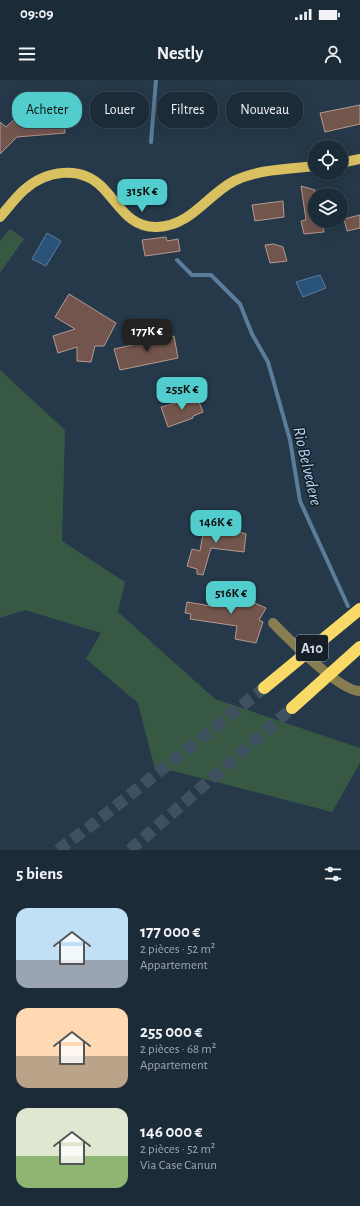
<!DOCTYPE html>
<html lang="fr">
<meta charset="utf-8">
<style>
:root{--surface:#1c2b38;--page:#253340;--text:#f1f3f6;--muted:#a0a7ae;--line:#3a4753;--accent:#52cdce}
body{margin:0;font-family:"Alegreya Sans",sans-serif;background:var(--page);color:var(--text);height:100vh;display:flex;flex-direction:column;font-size:15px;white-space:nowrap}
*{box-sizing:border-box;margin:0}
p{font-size:13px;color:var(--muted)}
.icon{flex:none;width:22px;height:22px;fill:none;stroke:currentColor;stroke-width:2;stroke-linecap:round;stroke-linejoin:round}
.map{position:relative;height:770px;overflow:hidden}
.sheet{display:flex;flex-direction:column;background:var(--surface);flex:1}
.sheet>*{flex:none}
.banner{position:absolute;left:12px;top:12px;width:336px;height:36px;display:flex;gap:8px}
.tools{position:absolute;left:308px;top:60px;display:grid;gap:8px}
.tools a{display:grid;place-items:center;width:40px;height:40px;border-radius:50%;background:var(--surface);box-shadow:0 4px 16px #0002,0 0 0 1px var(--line);font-size:20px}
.price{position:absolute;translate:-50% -34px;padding:0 9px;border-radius:8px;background:var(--accent);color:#111;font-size:13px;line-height:26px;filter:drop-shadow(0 1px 2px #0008)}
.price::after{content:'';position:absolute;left:50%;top:24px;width:12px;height:9px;margin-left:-6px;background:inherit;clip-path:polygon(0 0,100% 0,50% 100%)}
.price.current{background:#222;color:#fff}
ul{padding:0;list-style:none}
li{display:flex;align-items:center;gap:12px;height:100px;padding:0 16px}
li span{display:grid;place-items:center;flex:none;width:112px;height:80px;border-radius:12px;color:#555}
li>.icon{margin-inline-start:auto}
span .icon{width:48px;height:48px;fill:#fffc;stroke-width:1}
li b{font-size:17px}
h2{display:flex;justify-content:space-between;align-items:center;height:48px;padding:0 16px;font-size:17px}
.chip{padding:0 14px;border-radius:16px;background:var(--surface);box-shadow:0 4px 16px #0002,0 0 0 1px var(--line);font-size:14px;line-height:36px}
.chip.current{background:var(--accent);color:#111}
.status{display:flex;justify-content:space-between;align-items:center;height:28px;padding:0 20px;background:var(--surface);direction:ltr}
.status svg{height:11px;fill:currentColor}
header{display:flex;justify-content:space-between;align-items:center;height:52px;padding:0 16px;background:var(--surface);font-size:18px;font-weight:700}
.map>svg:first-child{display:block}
</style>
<div class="status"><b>09:09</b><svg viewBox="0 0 49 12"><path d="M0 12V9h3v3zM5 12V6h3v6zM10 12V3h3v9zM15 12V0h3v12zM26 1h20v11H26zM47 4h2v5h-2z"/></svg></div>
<header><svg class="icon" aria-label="menu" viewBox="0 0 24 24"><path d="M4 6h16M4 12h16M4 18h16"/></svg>Nestly<svg class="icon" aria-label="person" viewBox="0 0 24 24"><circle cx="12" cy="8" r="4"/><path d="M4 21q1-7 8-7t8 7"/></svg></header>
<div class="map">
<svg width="360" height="770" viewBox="0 0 360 770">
<rect width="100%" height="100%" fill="#25394a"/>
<g fill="#375943">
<path d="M 10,149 L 24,159 L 0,193 L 0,161 Z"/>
<path d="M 0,290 L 65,350 L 62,461 L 125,502 L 118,532 L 215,619 L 360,668 L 360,683 L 332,732 L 154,686 L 138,623 L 86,579 L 101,553 L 25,530 L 0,538 Z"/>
</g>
<g fill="#295379" stroke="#5b7c9a">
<path d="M 47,153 L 61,161 L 46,186 L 32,179 Z"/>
<path d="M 320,195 L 326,208 L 303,217 L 296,202 Z"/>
</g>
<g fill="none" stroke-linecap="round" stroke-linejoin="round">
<g stroke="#5b7c9a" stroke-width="4">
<path d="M 151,62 L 156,0"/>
<path d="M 177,180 L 192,195 L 211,195 L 240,224 L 252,254 L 268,282 L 290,360 L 300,421 L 348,526"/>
</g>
</g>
<g fill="#72564e" stroke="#b7988f">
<path d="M 63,23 L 65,53 L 17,57 L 0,74 L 0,42 L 6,47 L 18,36 L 17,27 Z"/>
<path d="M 360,25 L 360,44 L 325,52 L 320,33 Z"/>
<path d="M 301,106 L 315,110 L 315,141 L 322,141 L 324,152 L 304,154 L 301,141 L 306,140 Z"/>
<path d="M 283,121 L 284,137 L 255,141 L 252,125 Z"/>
<path d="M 360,135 L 360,148 L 347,151 L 344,139 Z"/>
<path d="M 166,157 L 167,161 L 178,159 L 180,171 L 145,176 L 142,160 Z"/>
<path d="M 274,164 L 283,167 L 287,181 L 270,183 L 265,165 Z"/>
<path d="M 69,214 L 116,243 L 104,266 L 95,266 L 91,282 L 77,281 L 77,267 L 58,273 L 53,256 L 75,249 L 55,237 Z"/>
<path d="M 174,256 L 178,278 L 120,290 L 114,269 Z"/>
<path d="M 197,317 L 203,332 L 193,336 L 193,338 L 168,347 L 161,327 Z"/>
<path d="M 205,442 L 233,445 L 233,450 L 246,454 L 244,472 L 211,468 L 203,495 L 197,494 L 197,489 L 187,486 L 192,469 L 200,471 Z"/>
<path d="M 217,510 L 233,516 L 234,514 L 266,528 L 259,540 L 263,542 L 256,563 L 235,559 L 237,546 L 190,539 L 191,534 L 185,533 L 187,522 L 211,526 Z"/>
</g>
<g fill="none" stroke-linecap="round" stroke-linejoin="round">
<g stroke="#3f5161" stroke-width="12" stroke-dasharray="12 6" stroke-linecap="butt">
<path d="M 58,770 L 92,745 L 264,608"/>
<path d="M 130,770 L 292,628"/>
</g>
<path stroke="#887c51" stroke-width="10" d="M 273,543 C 289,559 339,611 360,611"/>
<g stroke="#d9c061" stroke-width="10">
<path d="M 341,83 L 360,79"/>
<path d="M 0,137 C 8,128 15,118 24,110 C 46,90 81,85 103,108 C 120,126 130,148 157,147 C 191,146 207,115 234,101 C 258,89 289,89 315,86"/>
</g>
<g stroke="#f9da66" stroke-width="12">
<path d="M 264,608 L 360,529"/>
<path d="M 292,628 L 360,567"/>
</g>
</g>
<g text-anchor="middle" stroke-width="3" stroke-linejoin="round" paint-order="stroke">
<rect fill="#161f27" stroke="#98a3ad" stroke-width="1" x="296" y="555" width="32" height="26" rx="3"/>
<g font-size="15" font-weight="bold" fill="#d0dce6">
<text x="312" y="573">A10</text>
</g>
<g font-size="17" font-style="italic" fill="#afd5fa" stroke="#161f27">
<text transform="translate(308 386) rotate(77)" y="6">Rio Belvedere</text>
</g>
</g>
</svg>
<div class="tools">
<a><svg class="icon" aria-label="locate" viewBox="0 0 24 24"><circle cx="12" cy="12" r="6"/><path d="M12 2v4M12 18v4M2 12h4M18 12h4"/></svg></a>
<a><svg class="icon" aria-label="layers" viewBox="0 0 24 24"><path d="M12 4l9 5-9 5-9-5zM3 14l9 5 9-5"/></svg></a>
</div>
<b class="price" style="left:142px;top:133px">315K €</b>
<b class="price current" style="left:147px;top:273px">177K €</b>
<b class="price" style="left:182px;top:331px">255K €</b>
<b class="price" style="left:216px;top:464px">146K €</b>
<b class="price" style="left:231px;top:535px">516K €</b>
<div class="banner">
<a class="chip current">Acheter</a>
<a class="chip">Louer</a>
<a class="chip">Filtres</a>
<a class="chip">Nouveau</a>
</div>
</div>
<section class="sheet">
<h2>5 biens<svg class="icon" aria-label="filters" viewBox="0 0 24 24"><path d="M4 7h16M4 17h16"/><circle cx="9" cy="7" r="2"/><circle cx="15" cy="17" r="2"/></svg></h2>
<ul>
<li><span style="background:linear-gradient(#bfe0f5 65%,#9aa5b1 0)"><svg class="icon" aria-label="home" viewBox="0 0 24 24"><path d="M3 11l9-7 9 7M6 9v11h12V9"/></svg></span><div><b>177 000 €</b><p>2 pièces · 52 m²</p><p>Appartement</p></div></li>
<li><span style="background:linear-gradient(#ffd9b3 60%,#b9a48a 0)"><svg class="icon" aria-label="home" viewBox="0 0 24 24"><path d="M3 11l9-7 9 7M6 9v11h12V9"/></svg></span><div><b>255 000 €</b><p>2 pièces · 68 m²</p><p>Appartement</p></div></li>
<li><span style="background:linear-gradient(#dfe7d0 60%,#8fb573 0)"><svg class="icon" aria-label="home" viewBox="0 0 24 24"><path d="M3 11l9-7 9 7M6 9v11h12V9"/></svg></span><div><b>146 000 €</b><p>2 pièces · 52 m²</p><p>Via Case Canun</p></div></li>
</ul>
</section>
